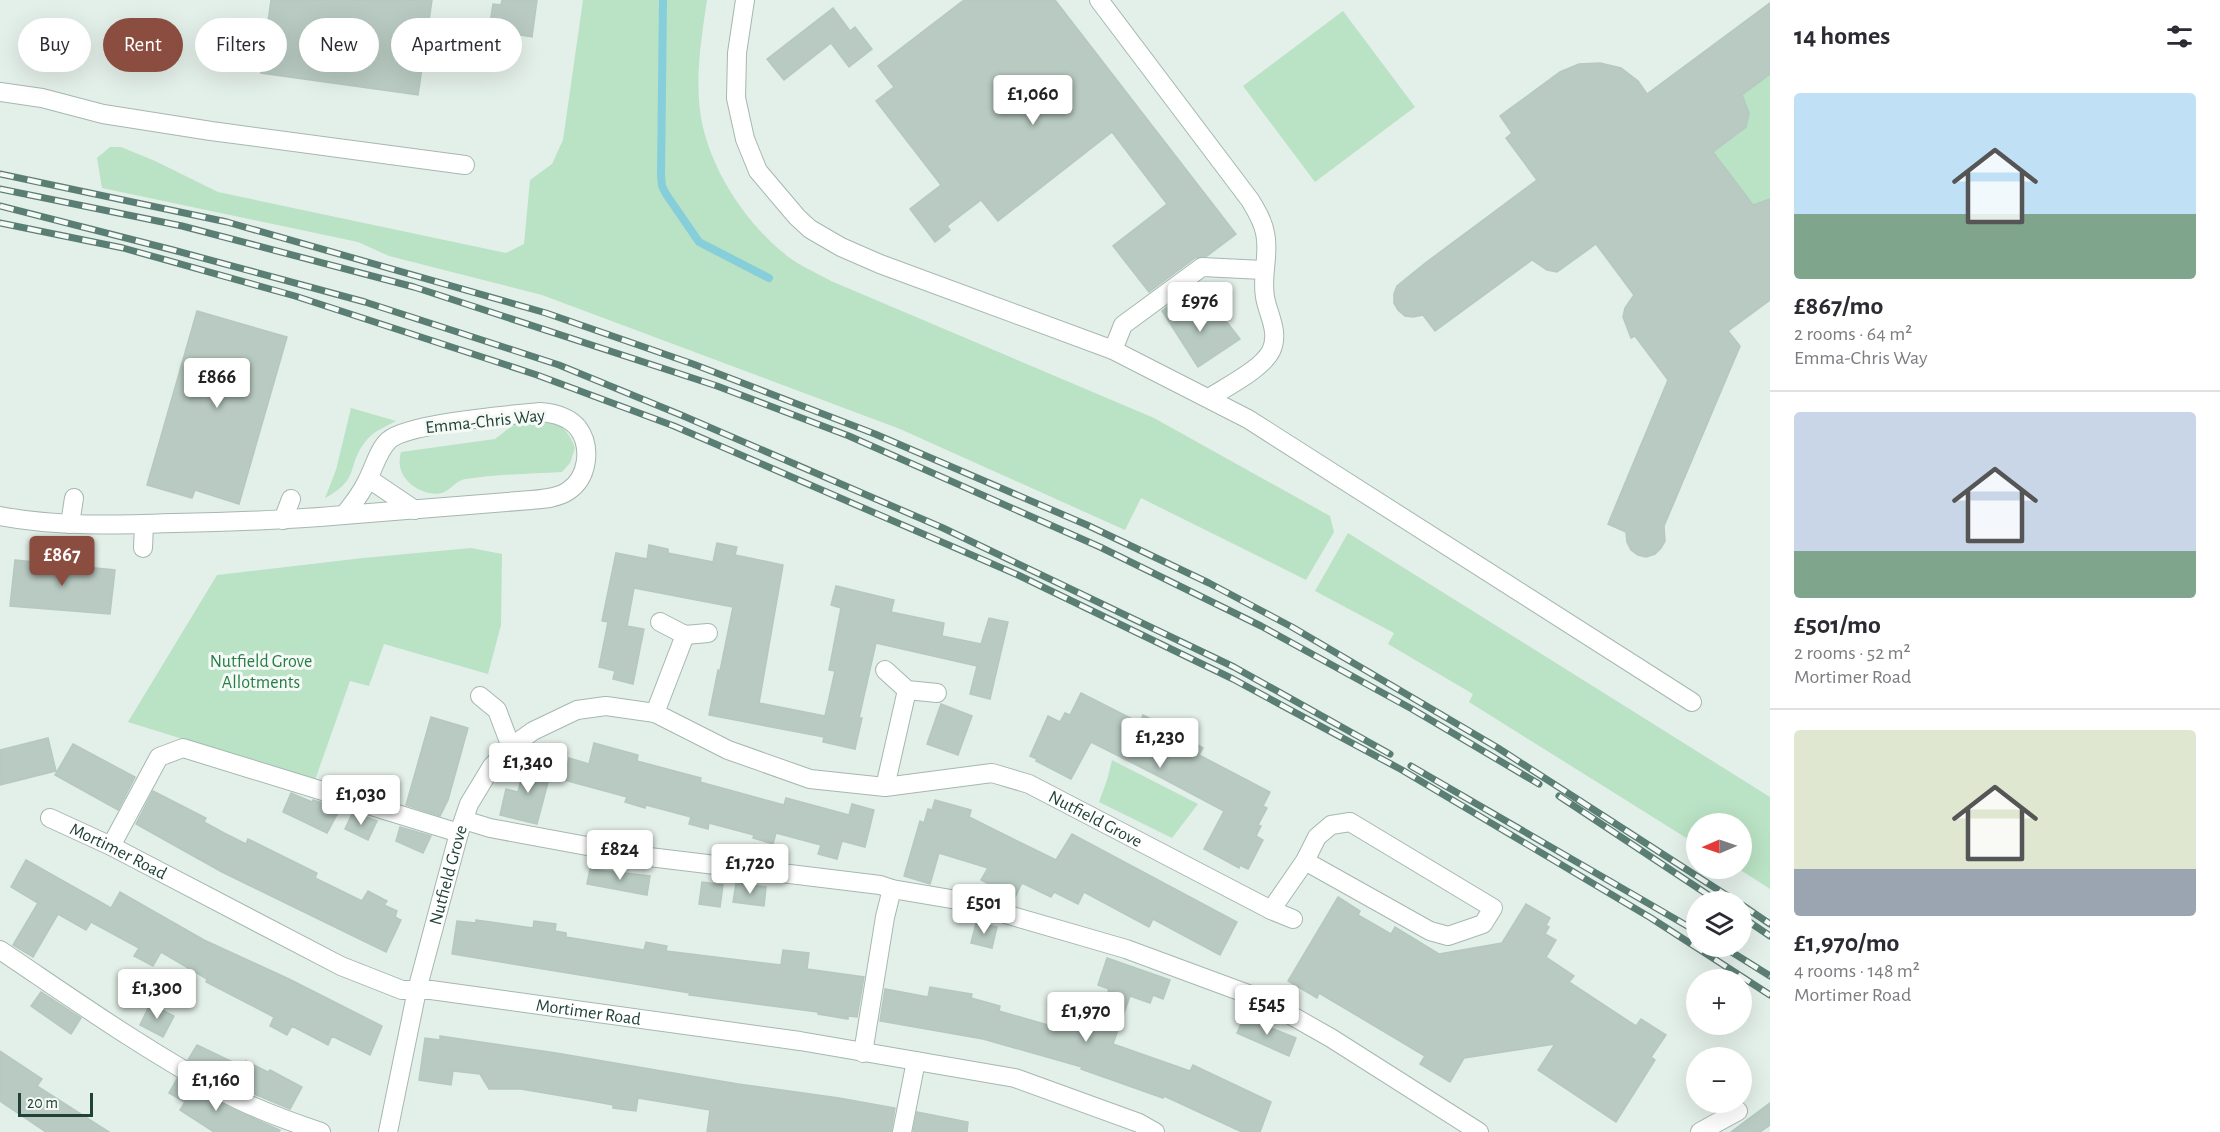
<!DOCTYPE html>
<meta charset="utf-8">
<style>
:root{--surface:#fff;--page:#f2f2f3;--text:#2b2b33;--muted:#7c7c81;--line:#e1e1e2;--accent:#8a4d40}
body{margin:0;font-family:"Alegreya Sans",sans-serif;background:var(--page);color:var(--text);height:100vh;display:flex;flex-direction:column;font-size:22px;white-space:nowrap}
*{box-sizing:border-box;margin:0}
p{font-size:20px;color:var(--muted)}
.icon{flex:none;width:33px;height:33px;fill:none;stroke:currentColor;stroke-width:2;stroke-linecap:round;stroke-linejoin:round}
.map{position:relative;flex:1;overflow:hidden}
.panel{display:flex;flex-direction:column;background:var(--surface);width:450px}
.panel>*{flex:none}
.top-card{position:absolute;left:18px;top:18px;width:570px;height:54px;display:flex;gap:12px}
.needle{width:39px;rotate:268deg}
.fabs{position:absolute;left:1686px;top:813px;display:grid;gap:12px}
.fabs a{display:grid;place-items:center;width:66px;height:66px;border-radius:50%;background:var(--surface);box-shadow:0 6px 24px #0002;font-size:30px}
.scale{position:absolute;left:18px;bottom:15px;width:75px;box-sizing:border-box;padding-left:6px;border:3px solid #214238;border-top:0;font-size:16px;line-height:21px;white-space:nowrap;color:#214238;-webkit-text-stroke:4px #f5faf7;paint-order:stroke}
.price{position:absolute;translate:-50% -51px;padding:0 14px;border-radius:6px;background:#fff;color:#222;font-size:20px;line-height:39px;filter:drop-shadow(0 2px 3px #0008)}
.price::after{content:'';position:absolute;left:50%;top:36px;width:18px;height:14px;margin-left:-9px;background:inherit;clip-path:polygon(0 0,100% 0,50% 100%)}
.price.selected{background:var(--accent);color:#fff}
ul{padding:0;list-style:none}
li{display:grid;align-content:center;gap:12px;height:318px;padding:0 24px}
li+li{border-top:2px solid var(--line)}
li span{display:grid;place-items:center;height:186px;border-radius:6px;color:#555}
li>.icon{margin-inline-start:auto}
span .icon{width:108px;height:108px;fill:#fffc;stroke-width:1}
li b{font-size:26px}
h2{display:flex;justify-content:space-between;align-items:center;height:72px;padding:0 24px;font-size:26px}
.tag{padding:0 21px;border-radius:27px;background:var(--surface);box-shadow:0 6px 24px #0002;font-size:21px;line-height:54px}
.tag.selected{background:var(--accent);color:#fff}
main{display:flex;flex:1;min-height:0}
.map>svg:first-child{display:block}
</style>
<main>
<div class="map">
<svg width="1770" height="1132" viewBox="0 0 1770 1132">
<rect width="100%" height="100%" fill="#e3efe9"/>
<g fill="#bae2c4">
<path d="M 583,0 L 707,0 C 701,40 694,83 702,123 C 713,174 747,224 787,256 C 800,266 817,273 831,281 L 1154,418 L 1330,516 L 1334,532 L 1306,580 L 1141,498 L 1125,530 L 900,429 L 542,295 L 389,256 L 358,242 L 102,188 L 97,158 L 110,147 L 121,147 L 155,161 L 218,192 L 506,253 L 524,244 L 530,180 L 552,164 L 563,140 Z"/>
<path d="M 1343,11 L 1415,107 L 1315,182 L 1243,86 Z"/>
<path d="M 1770,74 L 1770,200 L 1762,202 L 1763,219 L 1710,147 L 1733,137 L 1746,127 L 1749,113 L 1726,107 Z"/>
<path d="M 351,408 L 396,421 C 385,427 373,431 365,442 C 346,466 361,479 325,498 L 336,470 Z"/>
<path d="M 540,419 C 560,423 568,429 575,448 L 570,463 L 562,472 C 530,474 497,474 466,479 C 456,480 451,490 442,493 C 425,497 402,483 400,466 C 399,462 400,456 401,452 L 495,439 L 517,422 Z"/>
<path d="M 1348,533 L 1770,797 L 1770,889 L 1739,869 L 1742,868 L 1742,824 L 1696,824 L 1696,844 L 1469,702 L 1473,694 L 1388,644 L 1394,633 L 1315,591 Z"/>
<path d="M 471,548 L 502,554 L 501,625 L 488,674 L 384,644 L 369,686 L 350,681 L 315,780 L 128,722 L 217,575 L 363,558 Z"/>
<path d="M 1112,760 L 1198,804 L 1172,838 L 1099,802 L 1107,780 Z"/>
</g>
<g fill="none" stroke-linecap="round" stroke-linejoin="round">
<path stroke="#86ced9" stroke-width="8" d="M 663,0 L 661,175 L 662,186 L 666,194 L 699,242 L 769,278"/>
</g>
<g fill="#b8cac2" stroke="#b5c9c0" stroke-width="1.5">
<path d="M 271,0 L 432,0 L 418,95 L 261,73 Z"/>
<path d="M 502,0 L 537,0 L 532,37 L 489,30 L 493,4 L 501,5 Z"/>
<path d="M 964,0 L 1055,0 L 1236,234 L 1207,256 L 1195,258 L 1149,292 L 1113,246 L 1167,204 L 1112,132 L 998,221 L 981,200 L 947,226 L 950,230 L 935,242 L 910,209 L 941,185 L 876,101 L 894,87 L 878,66 Z"/>
<path d="M 1770,3 L 1770,74 L 1742,95 L 1749,113 L 1746,127 L 1713,152 L 1753,205 L 1770,199 L 1770,300 L 1728,331 L 1740,346 L 1664,526 L 1665,541 L 1661,548 L 1655,554 L 1646,557 L 1638,555 L 1631,550 L 1627,542 L 1626,532 L 1608,524 L 1668,380 L 1635,336 L 1631,338 L 1623,317 L 1625,308 L 1634,295 L 1596,244 L 1557,272 L 1547,270 L 1532,260 L 1435,331 L 1423,315 L 1413,317 L 1405,316 L 1398,310 L 1394,303 L 1394,294 L 1397,286 L 1424,264 L 1537,180 L 1506,138 L 1512,133 L 1500,116 L 1560,72 L 1579,64 L 1600,63 L 1621,68 L 1638,81 L 1647,94 Z"/>
<path d="M 833,8 L 850,31 L 855,27 L 872,49 L 849,67 L 831,43 L 784,80 L 767,59 Z"/>
<path d="M 1181,297 L 1201,328 L 1220,313 L 1240,339 L 1198,367 L 1162,311 Z"/>
<path d="M 197,311 L 287,337 L 239,504 L 195,490 L 192,498 L 147,485 Z"/>
<path d="M 717,543 L 737,547 L 735,555 L 783,565 L 759,703 L 825,716 L 835,671 L 829,670 L 841,608 L 831,605 L 836,586 L 894,600 L 891,612 L 944,623 L 942,636 L 981,644 L 989,618 L 1008,622 L 990,699 L 970,694 L 977,666 L 876,643 L 859,718 L 862,718 L 855,749 L 823,742 L 824,737 L 709,715 L 718,670 L 720,671 L 733,607 L 634,588 L 627,626 L 644,629 L 633,684 L 613,679 L 615,671 L 599,667 L 608,622 L 602,621 L 616,553 L 647,559 L 649,545 L 668,549 L 668,553 L 713,562 Z"/>
<path d="M 15,560 L 115,570 L 110,614 L 10,606 Z"/>
<path d="M 1081,693 L 1140,723 L 1143,715 L 1175,731 L 1203,748 L 1199,755 L 1270,792 L 1263,806 L 1267,808 L 1258,825 L 1261,826 L 1256,836 L 1263,840 L 1248,869 L 1240,865 L 1239,868 L 1204,849 L 1224,811 L 1162,778 L 1091,742 L 1071,779 L 1036,761 L 1037,759 L 1030,756 L 1048,716 L 1060,722 L 1065,713 L 1070,715 Z"/>
<path d="M 941,704 L 972,716 L 958,755 L 927,744 Z"/>
<path d="M 431,717 L 468,728 L 448,800 L 440,816 L 406,805 Z"/>
<path d="M 48,738 L 56,771 L 0,785 L 0,750 Z"/>
<path d="M 594,743 L 638,755 L 637,761 L 701,778 L 700,782 L 784,805 L 786,798 L 849,815 L 852,804 L 874,810 L 865,847 L 842,841 L 837,859 L 818,854 L 821,845 L 776,833 L 773,844 L 753,838 L 754,835 L 709,823 L 708,829 L 689,824 L 691,817 L 646,805 L 645,808 L 625,802 L 627,797 L 564,780 L 569,758 L 589,764 Z"/>
<path d="M 73,744 L 135,777 L 118,810 L 55,775 Z"/>
<path d="M 526,760 L 552,767 L 537,824 L 500,815 L 506,789 L 518,792 Z"/>
<path d="M 153,791 L 206,818 L 204,822 L 224,833 L 246,844 L 248,839 L 317,873 L 315,878 L 362,901 L 368,891 L 387,901 L 384,905 L 397,911 L 395,917 L 401,920 L 386,952 L 222,872 L 136,824 Z"/>
<path d="M 291,793 L 312,802 L 313,800 L 340,809 L 327,833 L 283,812 Z"/>
<path d="M 935,800 L 971,810 L 969,817 L 1056,860 L 1072,834 L 1237,922 L 1220,955 L 1153,919 L 1149,927 L 1084,892 L 1078,904 L 1054,892 L 1051,897 L 1022,883 L 1015,897 L 981,880 L 988,868 L 939,853 L 930,884 L 904,876 L 920,821 L 924,823 L 928,809 L 932,810 Z"/>
<path d="M 353,812 L 377,821 L 368,840 L 345,829 Z"/>
<path d="M 400,827 L 431,836 L 423,853 L 396,841 Z"/>
<path d="M 26,860 L 111,908 L 120,892 L 204,940 L 289,979 L 382,1026 L 370,1055 L 332,1036 L 328,1045 L 292,1026 L 287,1035 L 270,1026 L 274,1017 L 206,982 L 207,979 L 161,952 L 153,966 L 134,956 L 139,948 L 91,922 L 86,930 L 58,914 L 33,957 L 13,945 L 38,903 L 11,887 Z"/>
<path d="M 590,869 L 650,876 L 647,895 L 587,884 Z"/>
<path d="M 702,882 L 723,885 L 720,907 L 699,904 Z"/>
<path d="M 736,883 L 766,887 L 764,906 L 733,902 Z"/>
<path d="M 1338,897 L 1360,911 L 1358,915 L 1391,934 L 1395,927 L 1439,954 L 1502,943 L 1526,904 L 1550,918 L 1546,925 L 1549,927 L 1545,934 L 1556,940 L 1546,957 L 1574,976 L 1569,982 L 1636,1026 L 1641,1019 L 1666,1035 L 1651,1057 L 1655,1060 L 1616,1122 L 1538,1070 L 1555,1044 L 1464,1058 L 1450,1082 L 1420,1064 L 1425,1056 L 1319,993 L 1317,998 L 1288,981 Z"/>
<path d="M 476,920 L 533,928 L 534,921 L 556,924 L 555,931 L 566,933 L 566,937 L 644,950 L 646,942 L 667,946 L 666,951 L 781,965 L 783,950 L 809,953 L 807,969 L 864,977 L 857,1017 L 848,1016 L 848,1019 L 818,1014 L 818,1012 L 689,995 L 690,993 L 452,954 L 457,921 L 476,923 Z"/>
<path d="M 976,923 L 997,927 L 992,948 L 971,943 Z"/>
<path d="M 1107,958 L 1170,980 L 1163,999 L 1153,995 L 1150,1003 L 1130,996 L 1113,1044 L 1190,1071 L 1193,1065 L 1271,1102 L 1260,1132 L 1242,1132 L 1164,1096 L 1163,1098 L 1081,1069 L 1082,1067 L 983,1039 L 880,1021 L 885,989 L 928,997 L 930,987 L 972,994 L 971,998 L 1000,1006 L 999,1011 L 1055,1027 L 1058,1016 L 1096,1027 L 1109,989 L 1098,985 Z"/>
<path d="M 41,992 L 81,1018 L 71,1034 L 31,1006 Z"/>
<path d="M 150,1004 L 174,1016 L 163,1037 L 140,1025 Z"/>
<path d="M 1244,1017 L 1296,1038 L 1289,1056 L 1237,1033 Z"/>
<path d="M 440,1036 L 556,1053 L 738,1084 L 839,1098 L 895,1108 L 891,1132 L 707,1132 L 710,1110 L 638,1098 L 636,1111 L 613,1108 L 613,1105 L 592,1101 L 521,1089 L 489,1089 L 480,1074 L 453,1071 L 451,1085 L 419,1080 L 425,1038 L 440,1040 Z"/>
<path d="M 197,1045 L 243,1067 L 246,1061 L 268,1072 L 270,1070 L 302,1087 L 290,1109 L 240,1088 L 188,1060 Z"/>
<path d="M 0,1051 L 42,1079 L 37,1086 L 109,1132 L 46,1132 L 0,1101 Z"/>
<path d="M 177,1079 L 230,1108 L 280,1130 L 279,1132 L 214,1132 L 180,1110 L 185,1102 L 169,1093 Z"/>
<path d="M 1770,1103 L 1770,1125 L 1760,1132 L 1731,1132 Z"/>
<path d="M 917,1112 L 968,1122 L 967,1132 L 913,1132 Z"/>
</g>
<g fill="none" stroke-linecap="round" stroke-linejoin="round">
<defs>
<g id="minor">
<path d="M 745,0 L 737,53 L 736,98 L 745,139 L 758,171 L 797,217 L 810,229 L 841,247 L 880,264 L 1113,350 L 1248,419 L 1692,702"/>
<path d="M 1099,0 L 1250,200 C 1256,210 1263,221 1265,233 C 1270,254 1261,275 1265,297 C 1268,315 1280,332 1271,351 C 1262,369 1226,387 1209,398"/>
<path d="M 0,92 L 42,98 L 103,114 L 211,131 L 465,165"/>
<path d="M 1113,350 L 1123,325 L 1202,267 L 1263,270"/>
<path d="M 540,412 C 553,413 569,417 578,428 C 592,447 588,478 568,491 C 558,498 543,499 531,500 L 344,515 C 353,504 361,494 367,481 C 374,468 378,450 389,440 C 409,423 510,415 540,412 Z"/>
<path d="M 369,479 L 415,510"/>
<path d="M 0,516 C 57,527 116,525 174,523 C 231,522 287,520 344,515"/>
<path d="M 283,520 L 291,499"/>
<path d="M 70,524 L 74,498"/>
<path d="M 143,548 L 144,524"/>
<path d="M 660,622 L 685,635 L 708,633"/>
<path d="M 885,670 L 907,690 L 937,693"/>
<path d="M 480,696 L 497,710 L 511,747"/>
<path d="M 655,713 L 685,635"/>
<path d="M 885,787 L 907,690"/>
<path id="s1" d="M 50,818 L 111,846 L 341,966 L 402,990 L 431,990 L 800,1041 L 1015,1078 L 1139,1123 L 1155,1132"/>
<path d="M 464,820 L 490,828 L 641,856 L 880,885 L 892,889 L 957,900 L 1126,949 L 1264,1000 L 1331,1038 L 1479,1132"/>
<path d="M 1350,822 L 1493,908 L 1483,924 L 1448,936 L 1430,931 L 1305,861 L 1317,837 L 1331,825 Z"/>
<path d="M 111,846 L 159,757 L 183,748 L 459,833"/>
<path d="M 1271,910 L 1305,861"/>
<path d="M 0,950 C 73,999 146,1051 223,1092 C 254,1109 288,1121 321,1132"/>
<path d="M 863,1053 L 885,917 L 892,889"/>
<path id="s2" d="M 388,1132 L 417,990 L 459,833 L 469,804 L 492,766 L 511,747 L 533,731 L 577,710 L 606,706 L 655,713 L 728,750 L 810,779 L 885,787 L 992,773 L 1029,784 L 1271,910 L 1293,919"/>
<path d="M 902,1132 L 916,1061"/>
<path d="M 1700,1132 L 1738,1111"/>
</g>
</defs>
<use href="#minor" stroke="#a5b8b0" stroke-width="20"/>
<use href="#minor" stroke="#fff" stroke-width="18"/>
<defs>
<g id="rail">
<path d="M 0,174 L 227,222 L 546,313 L 693,364 L 875,434 L 1087,525 L 1209,583 L 1292,627 L 1498,748 L 1737,902"/>
<path d="M 0,189 L 182,226 L 414,287 L 717,386 L 849,436 L 1100,547 L 1261,626 L 1412,709 L 1539,784"/>
<path d="M 0,206 L 173,250 L 365,302 L 559,365 L 681,415 L 943,528 L 1234,667 L 1390,754"/>
<path d="M 0,223 L 123,248 L 295,296 L 537,375 L 674,426 L 1018,575 L 1233,679 L 1402,770 L 1651,918 L 1770,995"/>
<path d="M 1411,766 L 1696,931"/>
<path d="M 1559,796 L 1719,902"/>
<path d="M 1742,905 L 1770,924"/>
<path d="M 1742,917 L 1770,936"/>
<path d="M 1722,946 L 1770,976"/>
</g>
</defs>
<use href="#rail" stroke="#5b7e74" stroke-width="7"/>
<use href="#rail" stroke="#f5faf7" stroke-width="4.5" stroke-dasharray="14" stroke-linecap="butt"/>
</g>
<g text-anchor="middle" stroke-width="6" stroke-linejoin="round" paint-order="stroke">
<g font-size="18" fill="#214238" stroke="#f5faf7">
<text transform="translate(485 421) rotate(-6)" y="6">Emma-Chris Way</text>
<text dy="6" stroke="none"><textPath href="#s2" startOffset="1030">Nutfield Grove</textPath></text>
<text dy="6" stroke="none"><textPath href="#s1" startOffset="76">Mortimer Road</textPath></text>
<text dy="6" stroke="none"><textPath href="#s2" startOffset="264">Nutfield Grove</textPath></text>
<text dy="6" stroke="none"><textPath href="#s1" startOffset="580">Mortimer Road</textPath></text>
</g>
<g font-size="18" fill="#267e46" stroke="#f5faf7">
<text x="261" y="667">Nutfield Grove<tspan x="261" dy="21">Allotments</tspan></text>
</g>
</g>
</svg>
<div class="fabs">
<a><svg class="needle" viewBox="-14 -14 28 28"><path d="M0-13l5 13h-10z" fill="#e53935"/><path d="M0 13l5-13h-10z" fill="#7c7c81"/></svg></a>
<a><svg class="icon" aria-label="layers" viewBox="0 0 24 24"><path d="M12 4l9 5-9 5-9-5zM3 14l9 5 9-5"/></svg></a>
<a>+</a>
<a>−</a>
</div>
<div class="scale">20 m</div>
<b class="price" style="left:1033px;top:126px">£1,060</b>
<b class="price" style="left:1200px;top:333px">£976</b>
<b class="price" style="left:217px;top:409px">£866</b>
<b class="price selected" style="left:62px;top:587px">£867</b>
<b class="price" style="left:1160px;top:769px">£1,230</b>
<b class="price" style="left:528px;top:794px">£1,340</b>
<b class="price" style="left:361px;top:826px">£1,030</b>
<b class="price" style="left:620px;top:881px">£824</b>
<b class="price" style="left:750px;top:895px">£1,720</b>
<b class="price" style="left:984px;top:935px">£501</b>
<b class="price" style="left:157px;top:1020px">£1,300</b>
<b class="price" style="left:1267px;top:1036px">£545</b>
<b class="price" style="left:1086px;top:1043px">£1,970</b>
<b class="price" style="left:216px;top:1112px">£1,160</b>
<div class="top-card">
<a class="tag">Buy</a>
<a class="tag selected">Rent</a>
<a class="tag">Filters</a>
<a class="tag">New</a>
<a class="tag">Apartment</a>
</div>
</div>
<section class="panel">
<h2>14 homes<svg class="icon" aria-label="filters" viewBox="0 0 24 24"><path d="M4 7h16M4 17h16"/><circle cx="9" cy="7" r="2"/><circle cx="15" cy="17" r="2"/></svg></h2>
<ul>
<li><span style="background:linear-gradient(#bfe0f5 65%,#7fa58c 0)"><svg class="icon" aria-label="home" viewBox="0 0 24 24"><path d="M3 11l9-7 9 7M6 9v11h12V9"/></svg></span><div><b>£867/mo</b><p>2 rooms · 64 m²</p><p>Emma-Chris Way</p></div></li>
<li><span style="background:linear-gradient(#c9d6e8 75%,#7fa58c 0)"><svg class="icon" aria-label="home" viewBox="0 0 24 24"><path d="M3 11l9-7 9 7M6 9v11h12V9"/></svg></span><div><b>£501/mo</b><p>2 rooms · 52 m²</p><p>Mortimer Road</p></div></li>
<li><span style="background:linear-gradient(#dfe7d0 75%,#9aa5b1 0)"><svg class="icon" aria-label="home" viewBox="0 0 24 24"><path d="M3 11l9-7 9 7M6 9v11h12V9"/></svg></span><div><b>£1,970/mo</b><p>4 rooms · 148 m²</p><p>Mortimer Road</p></div></li>
</ul>
</section>
</main>
